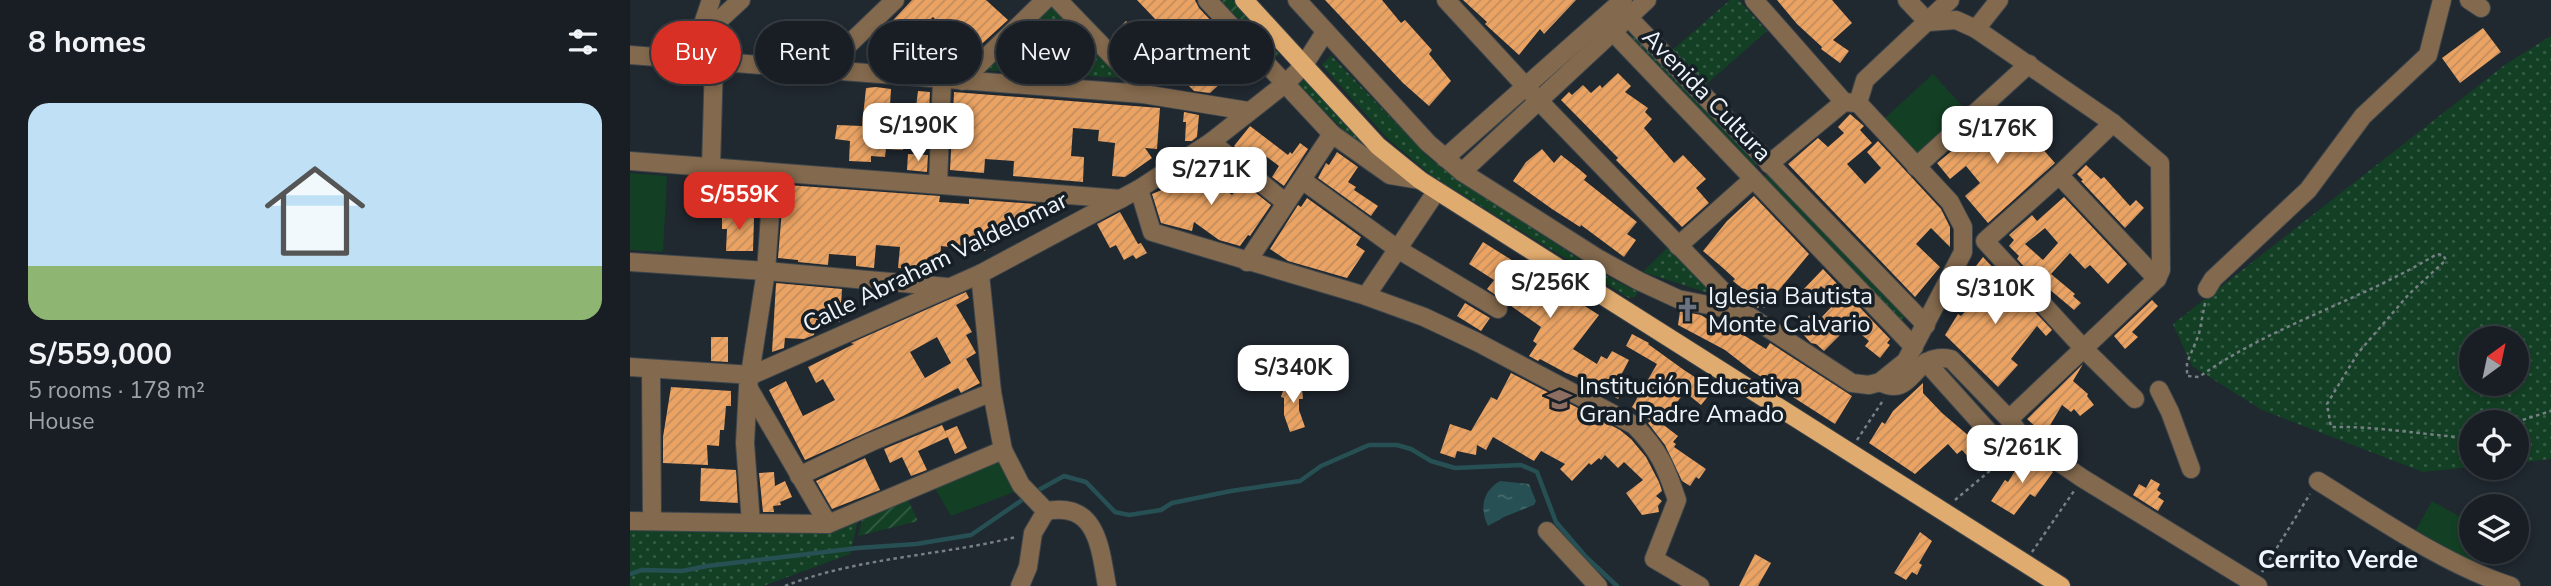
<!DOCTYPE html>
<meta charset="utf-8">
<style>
:root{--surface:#181e24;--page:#21272c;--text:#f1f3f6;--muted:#9fa2a6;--line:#363c41;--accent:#d93025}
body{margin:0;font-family:"Nunito Sans",sans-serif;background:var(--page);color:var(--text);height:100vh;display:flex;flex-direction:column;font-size:26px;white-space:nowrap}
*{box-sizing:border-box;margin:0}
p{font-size:23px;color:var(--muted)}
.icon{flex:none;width:38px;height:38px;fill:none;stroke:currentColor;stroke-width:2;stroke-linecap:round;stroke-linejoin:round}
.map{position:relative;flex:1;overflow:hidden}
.sheet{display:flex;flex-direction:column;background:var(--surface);width:630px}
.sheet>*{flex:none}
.banner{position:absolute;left:21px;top:21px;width:665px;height:63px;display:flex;gap:14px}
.needle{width:46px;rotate:33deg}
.controls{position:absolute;left:1829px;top:326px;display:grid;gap:14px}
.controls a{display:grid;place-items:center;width:70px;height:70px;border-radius:50%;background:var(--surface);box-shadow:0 4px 10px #0003,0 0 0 2px var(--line);font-size:35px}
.price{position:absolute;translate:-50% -60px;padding:0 16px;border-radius:14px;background:#fff;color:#222;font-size:23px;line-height:46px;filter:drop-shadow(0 2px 4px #0008)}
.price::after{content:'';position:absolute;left:50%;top:42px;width:21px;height:16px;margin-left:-10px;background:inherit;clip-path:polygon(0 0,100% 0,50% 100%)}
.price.on{background:var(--accent);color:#fff}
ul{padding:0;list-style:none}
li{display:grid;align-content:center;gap:14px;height:371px;padding:0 28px}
li span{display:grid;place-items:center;height:217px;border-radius:21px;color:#555}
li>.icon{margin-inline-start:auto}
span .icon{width:126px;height:126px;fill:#fffc;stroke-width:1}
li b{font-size:30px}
h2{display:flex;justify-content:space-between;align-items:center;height:84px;padding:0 28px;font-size:30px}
.pill{padding:0 24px;border-radius:32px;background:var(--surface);box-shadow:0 4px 10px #0003,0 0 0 2px var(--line);font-size:24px;line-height:63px}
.pill.on{background:var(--accent);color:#fff}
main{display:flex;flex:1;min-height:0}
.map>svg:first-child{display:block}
</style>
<main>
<section class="sheet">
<h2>8 homes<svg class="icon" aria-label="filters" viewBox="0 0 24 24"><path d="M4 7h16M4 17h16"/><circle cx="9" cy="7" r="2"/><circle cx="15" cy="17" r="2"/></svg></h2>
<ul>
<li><span style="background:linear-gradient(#bfe0f5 75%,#8fb573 0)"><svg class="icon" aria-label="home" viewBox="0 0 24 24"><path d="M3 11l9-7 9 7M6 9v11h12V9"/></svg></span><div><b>S/559,000</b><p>5 rooms · 178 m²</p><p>House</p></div></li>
</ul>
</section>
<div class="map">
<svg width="1921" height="586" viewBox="0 0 1921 586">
<defs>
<pattern id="grass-dots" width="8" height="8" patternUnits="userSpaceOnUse" patternTransform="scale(1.75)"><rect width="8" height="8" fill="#134024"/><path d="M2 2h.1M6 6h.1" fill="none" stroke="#365c45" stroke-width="1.8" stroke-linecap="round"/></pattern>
<pattern id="garden-furrows" width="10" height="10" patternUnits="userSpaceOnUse" patternTransform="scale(1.75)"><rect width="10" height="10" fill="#134024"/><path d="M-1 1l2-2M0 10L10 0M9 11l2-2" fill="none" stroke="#365c45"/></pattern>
<pattern id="water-ripples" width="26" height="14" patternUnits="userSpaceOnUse" patternTransform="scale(1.75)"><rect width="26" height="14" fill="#265053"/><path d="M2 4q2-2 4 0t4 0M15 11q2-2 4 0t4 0" fill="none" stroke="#466a6d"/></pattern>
<pattern id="building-hatch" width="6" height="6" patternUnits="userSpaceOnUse" patternTransform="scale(1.75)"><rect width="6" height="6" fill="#eba363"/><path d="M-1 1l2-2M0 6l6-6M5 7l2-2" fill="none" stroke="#c28d5d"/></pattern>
</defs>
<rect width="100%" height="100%" fill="#202830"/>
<g fill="url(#grass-dots)" fill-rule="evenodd">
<path d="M 1100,0 L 1109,0 L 1137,31 L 1073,87 L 1039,53 Z"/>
<path d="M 422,4 L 494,78 L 352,70 Z"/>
<path d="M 1002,34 L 1128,163 L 1122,169 L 999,37 Z"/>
<path d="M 1921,36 L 1921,459 L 1887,463 L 1886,422 L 1841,422 L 1841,467 L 1793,472 L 1632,410 L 1562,366 L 1543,324 L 1876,64 ZM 1841,338 L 1886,338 L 1886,383 L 1841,383 Z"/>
<path d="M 701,55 L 797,156 L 813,169 L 967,271 L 1008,292 L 1005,297 L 999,298 L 801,175 L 757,138 L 692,65 Z"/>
<path d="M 676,80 L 739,150 L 723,139 L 666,84 L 668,81 Z"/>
<path d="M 1138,173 L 1276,315 L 1272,320 L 1132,179 Z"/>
<path d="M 1038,247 L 1078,289 L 1078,293 L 1013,272 Z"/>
<path d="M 228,520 L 220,554 L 133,586 L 0,586 L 0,527 Z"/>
</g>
<g fill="url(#garden-furrows)">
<path d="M 591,0 L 603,0 L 649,54 L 647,57 L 643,55 Z"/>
<path d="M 277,498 L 288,521 L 228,536 L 232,520 Z"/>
</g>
<g fill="#134024">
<path d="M 394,36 L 455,41 L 453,73 L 391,69 Z"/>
<path d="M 1303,74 L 1335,109 L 1286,154 L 1254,119 Z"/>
<path d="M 0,173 L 37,176 L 33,252 L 0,250 Z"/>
<path d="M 371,459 L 384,492 L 321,516 L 304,486 Z"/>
<path d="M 1802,501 L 1841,523 L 1841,551 L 1851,551 L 1844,563 L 1786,530 Z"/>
</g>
<path fill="url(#water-ripples)" d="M 870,481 L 899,484 L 906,501 L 904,505 L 874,517 L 858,526 C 849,508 853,491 870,481 Z"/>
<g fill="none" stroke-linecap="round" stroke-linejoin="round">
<g stroke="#265053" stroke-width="4.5">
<path d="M 405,492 L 434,476 L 456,482 L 485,512 L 499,515 L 531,510 L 542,503 L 601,491 L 670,481 L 691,466 L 739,445 L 767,445 L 781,449 L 801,461 L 825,468 L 891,465 L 907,472 L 926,522 L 956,557 L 987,586"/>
<path d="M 0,574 L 12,570 L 52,571 L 77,566 L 228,548 L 286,544 L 341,535 L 398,496"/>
</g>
</g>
<g fill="url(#building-hatch)" fill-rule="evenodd">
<path d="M 282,0 L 356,0 L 378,20 L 333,61 L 317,45 L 324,38 L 303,17 L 265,49 L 250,34 Z"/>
<path d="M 507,0 L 565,0 L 569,8 L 605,46 L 600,51 L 606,57 L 587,76 L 592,82 L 580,93 L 564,91 L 540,67 L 526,81 L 482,35 L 496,21 L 510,35 L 526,20 Z"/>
<path d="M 695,0 L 752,0 L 771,23 L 775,20 L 802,50 L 799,54 L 821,81 L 799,106 L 773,83 Z"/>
<path d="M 833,0 L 946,0 L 914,34 L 910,29 L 889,55 L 855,24 L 857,22 Z"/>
<path d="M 1147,0 L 1202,0 L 1222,23 L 1203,40 L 1219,51 L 1210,63 L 1191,49 L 1192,47 L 1167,24 Z"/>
<path d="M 1853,28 L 1871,52 L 1830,83 L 1812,58 Z"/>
<path d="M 988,73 L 1001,86 L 995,92 L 1018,108 L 1015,112 L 1022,119 L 1014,128 L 1044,163 L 1053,155 L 1076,179 L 1066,188 L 1079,203 L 1052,227 L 986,160 L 988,158 L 931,100 L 939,92 L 942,95 L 953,85 L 961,93 L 970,85 L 972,88 Z"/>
<path d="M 246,87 L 261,89 L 260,105 L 286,107 L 288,91 L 300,92 L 298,128 L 275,126 L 273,150 L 256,149 L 255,157 L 241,156 L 241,162 L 219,161 L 220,141 L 205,139 L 207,125 L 232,126 L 236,88 Z"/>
<path d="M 324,92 L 530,108 L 527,149 L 515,148 L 522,158 L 495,177 L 482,176 L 485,143 L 468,141 L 469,130 L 443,128 L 441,156 L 454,157 L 453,182 L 383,176 L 384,161 L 355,159 L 354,173 L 320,170 Z"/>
<path d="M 554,112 L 569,115 L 567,137 L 562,141 L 555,141 L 556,122 L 553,122 Z"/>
<path d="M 1368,113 L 1395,145 L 1403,138 L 1425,163 L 1358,223 L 1335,196 L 1350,183 L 1336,166 L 1320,179 L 1307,163 Z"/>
<path d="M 1220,114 L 1234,126 L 1230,130 L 1242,143 L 1217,164 L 1235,184 L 1251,168 L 1237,152 L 1248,141 L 1311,209 L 1320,227 L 1320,247 L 1301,228 L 1286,244 L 1310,267 L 1285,297 L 1158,164 L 1188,138 L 1198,147 L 1214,133 L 1208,127 Z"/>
<path d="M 620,126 L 658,155 L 660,152 L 662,154 L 670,143 L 678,149 L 654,186 L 642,177 L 649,166 L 630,152 L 623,162 L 604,146 Z"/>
<path d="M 912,149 L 924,163 L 931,155 L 949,169 L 957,176 L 954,180 L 1007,222 L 997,234 L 1006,240 L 994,257 L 951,225 L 950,227 L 922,209 L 883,181 L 896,162 Z"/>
<path d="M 707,152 L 728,167 L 718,182 L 726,187 L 724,190 L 748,206 L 741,216 L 688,178 L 696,163 L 699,165 Z"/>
<path d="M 278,154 L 298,155 L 297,172 L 277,170 Z"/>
<path d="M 1456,165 L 1471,179 L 1474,177 L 1500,206 L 1506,200 L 1514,208 L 1495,228 L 1451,181 L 1453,180 L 1447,174 Z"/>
<path d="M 564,166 L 602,195 L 612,182 L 641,205 L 620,236 L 618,235 L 610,246 L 589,240 L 564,222 L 562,231 L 531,223 L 522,194 L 544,185 L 553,174 Z"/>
<path d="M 157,185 L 310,196 L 309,202 L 339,204 L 339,199 L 406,204 L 405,223 L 379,220 L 377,235 L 364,234 L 363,246 L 356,246 L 355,251 L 311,246 L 309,271 L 268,268 L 270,247 L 246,245 L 244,268 L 226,266 L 226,256 L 199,254 L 198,265 L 168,262 L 168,260 L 148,258 L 153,197 L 156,198 Z"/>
<path d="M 1124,196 L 1179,254 L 1134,308 L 1130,305 L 1128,308 L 1119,302 L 1114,297 L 1118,293 L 1103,281 L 1105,279 L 1093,268 L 1073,251 L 1097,221 Z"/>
<path d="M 1434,197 L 1497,264 L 1478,284 L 1460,265 L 1455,269 L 1440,253 L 1421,274 L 1445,294 L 1443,296 L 1451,303 L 1444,310 L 1401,274 L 1387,259 L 1389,256 L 1379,246 L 1384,240 L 1379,235 L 1402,215 L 1407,221 ZM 1415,228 L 1428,243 L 1413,260 L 1395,244 Z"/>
<path d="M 677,198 L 731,237 L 726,245 L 735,251 L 717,278 L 658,261 L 640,249 L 668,205 L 671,207 Z"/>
<path d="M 98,210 L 115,218 L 124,218 L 123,251 L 96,251 L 97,229 L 92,229 L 92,216 L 97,216 Z"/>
<path d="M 490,212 L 508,244 L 511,243 L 517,253 L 506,259 L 503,255 L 494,260 L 486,245 L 480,248 L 467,224 Z"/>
<path d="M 853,242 L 969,315 L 943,349 L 967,364 L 971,356 L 977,359 L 982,351 L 999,360 L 986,385 L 993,390 L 988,399 L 964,384 L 936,373 L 910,359 L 908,361 L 899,356 L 907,344 L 903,341 L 911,327 L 857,289 L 864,280 L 839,264 Z"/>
<path d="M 1353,257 L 1422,330 L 1416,336 L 1407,326 L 1381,359 L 1388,365 L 1368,387 L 1315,335 L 1328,314 L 1331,316 L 1344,302 L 1341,298 L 1354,285 L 1348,278 L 1352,271 L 1346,266 Z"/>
<path d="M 1193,269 L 1260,339 L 1257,343 L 1260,345 L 1250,358 L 1235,346 L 1239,341 L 1220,325 L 1194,351 L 1186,344 L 1181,343 L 1167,328 L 1183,312 L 1190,319 L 1207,301 L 1191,286 L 1179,300 L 1170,293 Z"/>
<path d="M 146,283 L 212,289 L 210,322 L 186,320 L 184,335 L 174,339 L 155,338 L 154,348 L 142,352 Z"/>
<path d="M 336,292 L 339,298 L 326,305 L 342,332 L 336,335 L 346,353 L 336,359 L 350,383 L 331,393 L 328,388 L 273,416 L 175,460 L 139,390 L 156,381 L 173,416 L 205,400 L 193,379 L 186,383 L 178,367 L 224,344 L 221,343 ZM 307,337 L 321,363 L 295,378 L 280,352 Z"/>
<path d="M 1522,300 L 1528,306 L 1502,332 L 1508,337 L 1495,349 L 1484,336 Z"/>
<path d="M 835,303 L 860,318 L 851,331 L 827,316 Z"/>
<path d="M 1050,311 L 1071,315 L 1091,328 L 1094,323 L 1136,349 L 1140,343 L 1222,396 L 1205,424 L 1122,371 L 1095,350 L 1048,325 Z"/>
<path d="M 1002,334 L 1019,343 L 1018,344 L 1054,370 L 1080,387 L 1077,392 L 1080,394 L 1071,405 L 1055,392 L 1031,423 L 1048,436 L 1043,442 L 1046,444 L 1044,447 L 1076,469 L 1069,479 L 1066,477 L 1060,486 L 1052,481 L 1035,445 L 1018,423 L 1021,421 L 1002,407 L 1027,364 L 996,346 Z"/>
<path d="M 81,337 L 98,337 L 98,362 L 81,361 Z"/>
<path d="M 1453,364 L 1443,381 L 1458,394 L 1457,396 L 1464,405 L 1450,416 L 1444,409 L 1441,412 L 1432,405 L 1419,427 L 1433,437 L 1427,446 L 1397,419 Z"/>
<path d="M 881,373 L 990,430 L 1001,439 L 1016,457 L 1029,482 L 1032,491 L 1026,496 L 1032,501 L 1028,506 L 1029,512 L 1012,515 L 996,493 L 1013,480 L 994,462 L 988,468 L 975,455 L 971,460 L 969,458 L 961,465 L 959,463 L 942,481 L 930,469 L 935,464 L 911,451 L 904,461 L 863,437 L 856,450 L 847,445 L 846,455 L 827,451 L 825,458 L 810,453 L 820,424 L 841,431 L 861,397 L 867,400 Z"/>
<path d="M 666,377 L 666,387 L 672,387 L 673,399 L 669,399 L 669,410 L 675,427 L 660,432 L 654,415 L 654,398 L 651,397 L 657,378 Z"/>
<path d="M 1293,383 L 1293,393 L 1312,413 L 1353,448 L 1340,459 L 1332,450 L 1327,454 L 1318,444 L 1285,474 L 1239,443 L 1252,422 L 1255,424 L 1263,411 Z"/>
<path d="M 41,387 L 101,391 L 101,406 L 96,406 L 94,430 L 90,430 L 89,446 L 77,445 L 78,465 L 33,463 L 33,437 Z"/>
<path d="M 312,425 L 318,437 L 288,451 L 297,470 L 281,476 L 272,457 L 260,463 L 254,449 Z"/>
<path d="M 327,426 L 337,448 L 325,454 L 315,431 Z"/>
<path d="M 1396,453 L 1423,472 L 1405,497 L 1400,494 L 1384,515 L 1361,501 L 1375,480 L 1378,482 Z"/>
<path d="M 235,458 L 250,490 L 202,509 L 186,481 Z"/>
<path d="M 71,468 L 106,470 L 108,503 L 70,501 Z"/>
<path d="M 144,472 L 145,486 L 155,481 L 162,497 L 150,502 L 151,505 L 143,506 L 144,512 L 133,512 L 129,473 Z"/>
<path d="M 1521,479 L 1530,484 L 1527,490 L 1531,493 L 1528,497 L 1534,501 L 1528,511 L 1503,495 L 1509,484 L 1516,488 Z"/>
<path d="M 1290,532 L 1302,541 L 1289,563 L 1292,565 L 1287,575 L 1282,572 L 1276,580 L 1264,573 Z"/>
<path d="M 1125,554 L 1141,563 L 1128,586 L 1109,586 Z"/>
</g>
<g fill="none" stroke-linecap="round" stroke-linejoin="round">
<defs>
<g id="minor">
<path d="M 428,0 L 510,85 L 513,94"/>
<path d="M 577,0 L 702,134 L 760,175 L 790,180"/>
<path d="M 667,0 L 798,143 L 832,172 L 969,259 L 1009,281 L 1048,299 L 1113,312 L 1222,383 L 1239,385 L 1250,382 L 1276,361 L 1333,252 L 1333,227 L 1320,202 L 1228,103"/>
<path d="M 816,0 L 910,102 L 1113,312"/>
<path d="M 1124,0 L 1214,102"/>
<path d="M 1277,0 L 1298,22 L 1326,20 L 1346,29 L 1369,0"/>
<path d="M 1839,0 L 1851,8"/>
<path d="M 979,13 L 983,32 L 1284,347"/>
<path d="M 979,13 L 998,17 L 1296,325"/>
<path d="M 1346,29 L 1483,123 L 1530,163 L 1531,270 L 1527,279 L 1379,419"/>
<path d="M 71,37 L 111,0"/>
<path d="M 0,55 L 513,94 L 618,111"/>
<path d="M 61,59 L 81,0"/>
<path d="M 191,71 L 265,0"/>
<path d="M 332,81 L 415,0"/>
<path d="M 1228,103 L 1235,80 L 1320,0"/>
<path d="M 1483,123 L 1429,175 L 1355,241 L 1454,349 L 1505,399"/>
<path d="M 581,142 L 656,203"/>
<path d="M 815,158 L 993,0"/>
<path d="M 0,161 L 491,199"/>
<path d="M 1139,164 L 1214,102 L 1225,103"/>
<path d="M 81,167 L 84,61"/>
<path d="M 1286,167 L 1399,64"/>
<path d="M 832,172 L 1017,0"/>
<path d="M 143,173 L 136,271 L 118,387 L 115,443 L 121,523 L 198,524 L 373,450"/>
<path d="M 1429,175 L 1527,279"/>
<path d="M 672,180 L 769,250 L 868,309"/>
<path d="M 308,184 L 312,80"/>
<path d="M 509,189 L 522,232 L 736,296 L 794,317 L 847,342 L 1004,425 C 1029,450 1036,467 1047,500 L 1024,559 L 1070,586"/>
<path d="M 1048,246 L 1123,179"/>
<path d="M 0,262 L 136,271 L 317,287"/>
<path d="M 617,262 L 702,134"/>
<path d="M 350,274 L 362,392 L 373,450 L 391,485 L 416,511 L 403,533 L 398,567 L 390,586"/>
<path d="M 1577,289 L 1583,279 L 1678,190 L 1733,116 L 1798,55 L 1812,0"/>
<path d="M 736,296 L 806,192"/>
<path d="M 1296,362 L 1376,451"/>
<path d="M 0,367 L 122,375 L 350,274 L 509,189 L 581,142 L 656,83 L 674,65 L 695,32"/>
<path d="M 21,369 L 22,520"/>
<path d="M 1250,382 C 1285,400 1280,351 1321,359 L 1379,419 L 1391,436 L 1452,478 L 1628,586"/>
<path d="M 118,387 L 198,524"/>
<path d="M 1529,390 L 1540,412 L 1561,469"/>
<path d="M 169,476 L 241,442 L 362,392"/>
<path d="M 1688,481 C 1746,517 1817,566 1881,586"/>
<path d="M 416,511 C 468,501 470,549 477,586"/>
<path d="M 0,521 L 121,523"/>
<path d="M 917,531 L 968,586"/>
</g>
<path id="major" d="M 614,0 L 748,146 L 790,180 L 1431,586"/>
</defs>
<use href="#minor" stroke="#3d454c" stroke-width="20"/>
<use href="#major" stroke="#3d454c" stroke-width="20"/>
<g stroke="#788086" stroke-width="2.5" stroke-dasharray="3.5 3.5" stroke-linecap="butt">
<path d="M 1575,303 L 1569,334 L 1557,363 L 1557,376 L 1569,377 C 1642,325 1730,301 1807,254 L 1813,255 L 1816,260 L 1779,294 L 1728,353 L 1697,404 L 1701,427 C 1748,426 1794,435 1841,438"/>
<path d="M 1886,422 L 1921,411"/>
<path d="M 1227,440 L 1254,399"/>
<path d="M 1325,500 L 1368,464"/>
<path d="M 1402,552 L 1444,491"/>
<path d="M 1632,572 L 1680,494"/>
<path d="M 155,586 C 229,557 310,556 386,537"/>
</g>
<use href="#minor" stroke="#83694d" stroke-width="18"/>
<use href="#major" stroke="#e0ab6e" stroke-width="18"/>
</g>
<defs>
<symbol id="church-bare" viewBox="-9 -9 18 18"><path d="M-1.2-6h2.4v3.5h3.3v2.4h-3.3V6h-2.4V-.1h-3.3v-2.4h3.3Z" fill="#6b7280" stroke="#161f26" stroke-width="2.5" paint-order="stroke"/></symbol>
<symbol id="school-bare" viewBox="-9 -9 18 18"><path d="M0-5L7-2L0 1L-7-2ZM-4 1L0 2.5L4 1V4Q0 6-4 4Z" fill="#8d6e63" stroke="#161f26" stroke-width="2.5" paint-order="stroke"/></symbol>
</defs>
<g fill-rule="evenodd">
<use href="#church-bare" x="1040" y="292" width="35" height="35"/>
<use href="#school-bare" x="912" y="382" width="35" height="35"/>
</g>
<g text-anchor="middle" stroke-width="7" stroke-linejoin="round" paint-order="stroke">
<g font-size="24" fill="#eff5fa" stroke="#161f26">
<text transform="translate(1077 95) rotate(46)" y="8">Avenida Cultura</text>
<text transform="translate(305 262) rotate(-26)" y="8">Calle Abraham Valdelomar</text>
</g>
<g font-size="24" fill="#eff5fa" stroke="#161f26" text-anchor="start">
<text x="1078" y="304">Iglesia Bautista<tspan x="1078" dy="28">Monte Calvario</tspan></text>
<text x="949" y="394">Institución Educativa<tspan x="949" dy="28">Gran Padre Amado</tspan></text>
</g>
<g font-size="26" font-weight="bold" fill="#eff5fa" stroke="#161f26">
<text x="1708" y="568">Cerrito Verde</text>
</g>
</g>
</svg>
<div class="controls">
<a><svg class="needle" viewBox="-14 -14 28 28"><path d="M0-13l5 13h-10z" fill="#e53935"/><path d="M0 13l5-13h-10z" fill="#9fa2a6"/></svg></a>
<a><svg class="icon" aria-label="locate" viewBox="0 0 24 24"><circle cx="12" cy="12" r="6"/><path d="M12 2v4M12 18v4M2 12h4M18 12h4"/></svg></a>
<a><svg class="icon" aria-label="layers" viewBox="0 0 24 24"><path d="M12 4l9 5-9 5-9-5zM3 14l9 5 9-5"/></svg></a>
</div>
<b class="price" style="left:288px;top:163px">S/190K</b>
<b class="price" style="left:1367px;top:166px">S/176K</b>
<b class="price" style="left:581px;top:207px">S/271K</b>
<b class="price on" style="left:109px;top:232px">S/559K</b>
<b class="price" style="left:920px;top:320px">S/256K</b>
<b class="price" style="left:1365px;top:326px">S/310K</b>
<b class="price" style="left:663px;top:405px">S/340K</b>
<b class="price" style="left:1392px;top:485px">S/261K</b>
<div class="banner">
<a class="pill on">Buy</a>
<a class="pill">Rent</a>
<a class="pill">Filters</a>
<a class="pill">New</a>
<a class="pill">Apartment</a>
</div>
</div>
</main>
